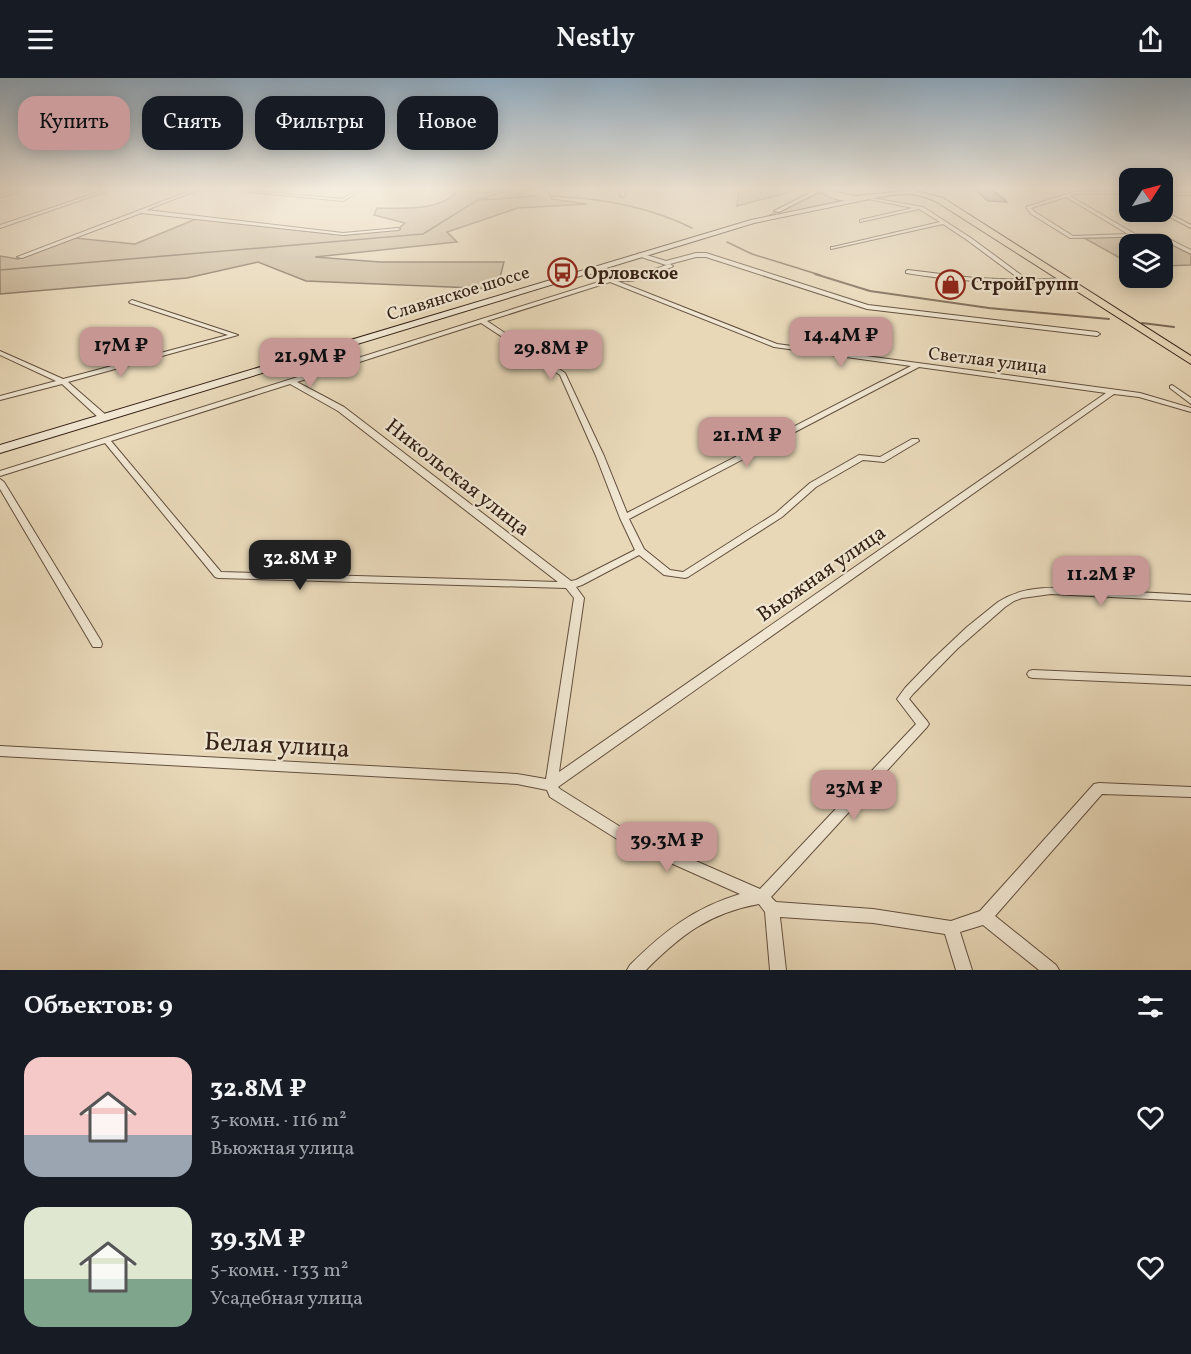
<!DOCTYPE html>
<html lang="ru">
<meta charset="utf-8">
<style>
:root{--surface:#171b24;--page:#20242c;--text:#f1f3f6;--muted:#9ea1a6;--accent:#c59692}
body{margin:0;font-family:Vollkorn,serif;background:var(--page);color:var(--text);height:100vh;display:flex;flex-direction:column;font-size:22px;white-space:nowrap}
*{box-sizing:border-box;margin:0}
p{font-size:20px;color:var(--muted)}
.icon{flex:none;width:33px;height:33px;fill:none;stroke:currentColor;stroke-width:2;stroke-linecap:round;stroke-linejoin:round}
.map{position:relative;height:892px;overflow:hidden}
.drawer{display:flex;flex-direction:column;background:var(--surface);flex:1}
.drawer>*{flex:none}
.hud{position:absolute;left:18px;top:18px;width:600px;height:54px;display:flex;gap:12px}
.needle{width:39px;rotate:54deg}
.tools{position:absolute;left:1119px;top:90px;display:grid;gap:12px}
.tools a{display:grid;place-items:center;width:54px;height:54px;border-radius:12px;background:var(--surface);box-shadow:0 3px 15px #0003;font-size:30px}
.price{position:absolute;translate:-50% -51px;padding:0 14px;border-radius:12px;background:var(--accent);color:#111;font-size:20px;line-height:39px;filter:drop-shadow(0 2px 3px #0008)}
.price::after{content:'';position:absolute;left:50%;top:36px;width:18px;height:14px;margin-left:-9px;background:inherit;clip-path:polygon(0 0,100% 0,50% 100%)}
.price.selected{background:#222;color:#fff}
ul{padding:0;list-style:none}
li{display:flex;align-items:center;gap:18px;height:150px;padding:0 24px}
li span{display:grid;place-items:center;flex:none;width:168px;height:120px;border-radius:18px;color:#555}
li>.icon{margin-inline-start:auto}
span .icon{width:72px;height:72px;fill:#fffc;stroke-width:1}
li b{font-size:26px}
h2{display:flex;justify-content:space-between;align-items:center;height:72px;padding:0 24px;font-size:26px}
.chip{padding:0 21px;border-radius:18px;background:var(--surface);box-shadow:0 3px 15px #0003;font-size:21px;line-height:54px}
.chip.selected{background:var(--accent);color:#111}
header{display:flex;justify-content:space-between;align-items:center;height:78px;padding:0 24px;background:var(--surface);font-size:27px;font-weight:600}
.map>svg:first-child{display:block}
</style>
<header><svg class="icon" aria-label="menu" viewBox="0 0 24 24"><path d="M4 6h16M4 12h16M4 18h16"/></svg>Nestly<svg class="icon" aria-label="share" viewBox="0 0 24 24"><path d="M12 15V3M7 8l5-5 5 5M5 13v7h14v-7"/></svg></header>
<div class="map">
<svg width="1191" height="892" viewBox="0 0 1191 892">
<rect width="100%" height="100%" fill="#e8d8b8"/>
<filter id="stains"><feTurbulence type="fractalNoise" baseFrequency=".00333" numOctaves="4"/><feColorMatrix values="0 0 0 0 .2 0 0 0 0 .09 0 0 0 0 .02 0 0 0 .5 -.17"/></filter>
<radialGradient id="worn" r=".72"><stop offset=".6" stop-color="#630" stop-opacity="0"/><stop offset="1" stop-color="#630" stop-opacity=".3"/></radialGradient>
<g fill="#cab99c" stroke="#806d59" stroke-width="1.5">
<path d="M 496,111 L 548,111 L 552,121 L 587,126 L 518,130 L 447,154 L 457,164 L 315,179 L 380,184 L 504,184 L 497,211 L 306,203 L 258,184 L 187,200 L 0,216 L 0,178 L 18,181 L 74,160 L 135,166 L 196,141 L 343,157 L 398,151 L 405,145 L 374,137 L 377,130 C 405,130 437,134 459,113 L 488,115 Z"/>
<path d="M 739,111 L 801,111 L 737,128 Z"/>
<path d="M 820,115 L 847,121 L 761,141 Z"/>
<path d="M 1154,158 L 1191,176 L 1191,187 L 1163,188 L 1162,166 L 1130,166 L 1129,185 L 1084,160 Z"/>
</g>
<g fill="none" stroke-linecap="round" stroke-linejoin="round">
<g stroke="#7c6a56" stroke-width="1.5">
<path d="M 551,118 C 600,120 648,128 692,150"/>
<path d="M 483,122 L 536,118"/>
<path d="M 727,164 L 752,176 L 820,197"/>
<path d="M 0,192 L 423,156 L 476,123 L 511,111"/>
</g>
<g stroke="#7c6a56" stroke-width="2">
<path d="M 815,196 L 870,213 L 989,230 L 1109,241"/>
<path d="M 1142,245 L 1174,249"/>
</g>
</g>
<path fill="#92806a" stroke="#352116" stroke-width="1.5" d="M 974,111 L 992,111 L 1007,124 L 988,123 Z"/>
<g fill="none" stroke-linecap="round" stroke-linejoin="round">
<defs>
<g id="minor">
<path d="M 22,111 L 27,111 L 0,119 L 0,117 Z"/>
<path d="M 108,111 L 113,111 L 0,150 L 0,147 Z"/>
<path d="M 195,111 L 200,111 L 146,132 L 343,155 L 398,150 L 400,151 L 398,152 L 343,157 L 141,135 L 22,180 L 17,179 Z"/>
<path d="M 220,111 L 231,111 L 342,121 L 359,111 L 363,111 L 343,123 Z"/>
<path d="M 622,111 L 626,111 L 624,118 L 622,119 L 620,118 Z"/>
<path d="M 1130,113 L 1130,115 L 1075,116 L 1070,118 L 1135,156 L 1159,156 L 1191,172 L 1191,176 L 1156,158 L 1070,160 L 1031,136 L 1026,129 L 1074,114 ZM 1066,119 L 1128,156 L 1073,158 L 1035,134 L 1031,130 Z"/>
<path d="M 1162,114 L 1191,115 L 1191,117 L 1162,116 Z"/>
<path d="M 866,119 L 923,129 L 971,160 L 1028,202 L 1066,200 L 1069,202 L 1066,204 C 1012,206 959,204 906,195 L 906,193 L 908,192 L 974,200 L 1021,202 L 967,162 L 943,146 L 831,171 L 831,169 L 833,169 L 940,144 L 919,131 L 860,144 L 860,142 L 913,130 L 868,121 Z"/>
<path d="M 1162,132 L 1191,147 L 1191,150 L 1160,134 L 1162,134 Z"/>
<path d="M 640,175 L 666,183 L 696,175 L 706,175 L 868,227 L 1097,254 L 1100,256 L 1097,258 L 867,231 L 706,179 L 696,179 L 666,187 L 638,178 L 638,176 Z"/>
<path d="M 670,186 L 673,188 L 672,189 L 632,203 L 617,203 L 777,266 L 1140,315 L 1191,330 L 1191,334 L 1139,319 L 1114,316 L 558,709 L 560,711 L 627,753 L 760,811 L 916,646 L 897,621 L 905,610 L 932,582 L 967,549 L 998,524 C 1030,503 1071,511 1107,513 C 1135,514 1163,515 1191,517 L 1191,523 L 1051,516 L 1022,520 L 1014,523 L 1005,529 L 957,571 L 913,616 L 909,621 L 927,643 L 929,646 L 927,649 L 771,819 L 776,824 L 873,831 L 951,843 L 980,833 L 1094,706 L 1099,705 L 1191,709 L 1191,719 L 1102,716 L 995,838 L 1056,887 L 1059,892 L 1039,892 L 983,847 L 960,854 L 972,892 L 956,892 L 945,856 L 873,845 L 780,839 L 786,892 L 770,892 L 765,834 L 759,826 C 709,835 681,857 646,892 L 627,892 L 630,887 C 664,853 694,830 740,816 L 617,761 L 550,719 L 547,712 L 517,706 L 0,678 L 0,668 L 517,696 L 546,701 L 574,520 L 566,510 L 218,500 L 215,499 L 105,365 L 0,398 L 0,393 L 605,202 L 586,194 L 586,192 C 594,193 601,198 609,199 C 630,203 650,192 670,186 ZM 610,204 L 774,269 L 911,288 L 627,435 L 604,378 L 565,295 L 487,243 ZM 481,245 L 560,297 L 596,378 L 620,440 L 635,472 L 576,502 L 571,503 L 344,329 L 297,304 ZM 919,289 L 1106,315 L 559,694 L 584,520 L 576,509 L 582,507 L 639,477 L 664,497 L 685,500 L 688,499 L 782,439 L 816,409 L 863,382 L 884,384 L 919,363 L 918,361 L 912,361 L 880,379 L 859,377 L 810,405 L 776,435 L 683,494 L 670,492 L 644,471 L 629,441 ZM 290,306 L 338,333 L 558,504 L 221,494 L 111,363 Z"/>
<path d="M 132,222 L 238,257 L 68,304 L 106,337 L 106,341 L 100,341 L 62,306 L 0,322 L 0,318 L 56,303 L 0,277 L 0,273 L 63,301 L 228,257 L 130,225 L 129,224 Z"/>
<path d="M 1172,307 L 1191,320 L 1191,326 L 1170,310 L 1170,308 Z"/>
<path d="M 0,401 L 4,404 L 101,563 L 102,566 L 101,569 L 93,569 L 0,411 Z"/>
<path d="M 1033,592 L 1191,599 L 1191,607 L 1033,600 L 1029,599 L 1027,596 L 1029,593 Z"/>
</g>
<path id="tertiary" d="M 1162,111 L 1191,111 L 1191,114 L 1162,113 Z"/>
<g id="secondary">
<path d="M 817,111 L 824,111 L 779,134 L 774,133 Z"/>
<path d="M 868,118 L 870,121 L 754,145 L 0,375 L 0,367 L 751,142 Z"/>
</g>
<path id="primary" d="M 819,111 L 856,118 L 913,112 L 943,120 L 1191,278 L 1191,286 L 937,124 C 927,119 917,116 905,116 C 879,116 840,134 819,111 Z"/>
</defs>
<use href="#minor" stroke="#624f3e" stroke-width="2"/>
<use href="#tertiary" stroke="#624f3e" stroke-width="2"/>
<use href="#secondary" stroke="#352116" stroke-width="2"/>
<use href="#primary" stroke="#352116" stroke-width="2"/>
<use href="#minor" fill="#f0e6d1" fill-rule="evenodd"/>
<use href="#tertiary" fill="#f0e6d1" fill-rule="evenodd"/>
<use href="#secondary" fill="#f0e6d1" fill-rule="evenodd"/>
<use href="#primary" fill="#e8d8b8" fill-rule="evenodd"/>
</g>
<linearGradient id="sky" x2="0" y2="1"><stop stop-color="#8faabf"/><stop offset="0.47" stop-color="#f5eddf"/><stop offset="1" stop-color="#f5eddf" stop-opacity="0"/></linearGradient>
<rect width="1191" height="235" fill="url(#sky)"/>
<defs>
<symbol id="bus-ring" viewBox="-11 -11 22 22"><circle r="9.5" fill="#f0e6d1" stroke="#8f2418" stroke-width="1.5"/><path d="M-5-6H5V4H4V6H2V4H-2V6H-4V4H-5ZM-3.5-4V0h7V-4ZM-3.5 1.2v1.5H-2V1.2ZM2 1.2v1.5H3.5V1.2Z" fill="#8f2418"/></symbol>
<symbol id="shop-ring" viewBox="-11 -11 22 22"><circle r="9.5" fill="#f0e6d1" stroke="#8f2418" stroke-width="1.5"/><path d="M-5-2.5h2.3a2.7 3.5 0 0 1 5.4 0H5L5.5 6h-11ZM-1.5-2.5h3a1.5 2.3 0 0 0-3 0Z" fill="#8f2418"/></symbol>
</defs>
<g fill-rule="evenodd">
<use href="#bus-ring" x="546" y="178" width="33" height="33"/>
<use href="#shop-ring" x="934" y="190" width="33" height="33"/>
</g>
<g text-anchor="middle" stroke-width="4.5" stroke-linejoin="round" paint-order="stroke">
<g font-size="18" font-weight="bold" fill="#352116" stroke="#f0e6d1" text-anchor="start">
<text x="584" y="201">Орловское</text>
<text x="971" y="212">СтройГрупп</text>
</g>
<g font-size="18" fill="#352116" stroke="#f0e6d1">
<text transform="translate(458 215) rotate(-17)" y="6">Славянское шоссе</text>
<text transform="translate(988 282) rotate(7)" y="6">Светлая улица</text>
</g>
<g font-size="21" fill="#352116" stroke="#f0e6d1">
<text transform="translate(458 399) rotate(38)" y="7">Никольская улица</text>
<text transform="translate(821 495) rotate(-35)" y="7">Вьюжная улица</text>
</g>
<g font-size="26" fill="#352116" stroke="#f0e6d1">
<text transform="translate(277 666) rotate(3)" y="9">Белая улица</text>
</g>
</g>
<rect width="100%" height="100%" filter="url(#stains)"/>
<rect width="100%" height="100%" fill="url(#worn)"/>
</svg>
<div class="tools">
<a><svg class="needle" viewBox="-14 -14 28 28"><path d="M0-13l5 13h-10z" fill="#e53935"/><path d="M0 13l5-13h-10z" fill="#9ea1a6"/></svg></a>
<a><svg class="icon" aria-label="layers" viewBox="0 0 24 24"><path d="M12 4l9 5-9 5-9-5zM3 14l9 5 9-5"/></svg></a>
</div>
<b class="price" style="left:841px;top:290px">14.4M ₽</b>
<b class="price" style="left:121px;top:300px">17M ₽</b>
<b class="price" style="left:551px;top:303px">29.8M ₽</b>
<b class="price" style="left:310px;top:311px">21.9M ₽</b>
<b class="price" style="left:747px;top:390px">21.1M ₽</b>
<b class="price selected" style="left:300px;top:513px">32.8M ₽</b>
<b class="price" style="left:1101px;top:529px">11.2M ₽</b>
<b class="price" style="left:854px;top:743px">23M ₽</b>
<b class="price" style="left:667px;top:795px">39.3M ₽</b>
<div class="hud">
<a class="chip selected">Купить</a>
<a class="chip">Снять</a>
<a class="chip">Фильтры</a>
<a class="chip">Новое</a>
</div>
</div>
<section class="drawer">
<h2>Объектов: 9<svg class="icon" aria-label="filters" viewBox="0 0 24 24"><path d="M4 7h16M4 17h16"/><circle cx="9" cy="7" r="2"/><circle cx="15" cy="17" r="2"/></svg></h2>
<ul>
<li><span style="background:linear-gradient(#f6c9c9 65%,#9aa5b1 0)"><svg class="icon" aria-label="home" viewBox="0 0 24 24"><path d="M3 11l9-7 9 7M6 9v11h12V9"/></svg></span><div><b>32.8M ₽</b><p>3-комн. · 116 m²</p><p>Вьюжная улица</p></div><svg class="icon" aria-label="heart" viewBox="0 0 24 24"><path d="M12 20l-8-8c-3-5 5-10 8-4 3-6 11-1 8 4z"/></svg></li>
<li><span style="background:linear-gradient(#dfe7d0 60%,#7fa58c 0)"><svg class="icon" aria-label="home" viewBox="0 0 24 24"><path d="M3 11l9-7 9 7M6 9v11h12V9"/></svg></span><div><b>39.3M ₽</b><p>5-комн. · 133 m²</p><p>Усадебная улица</p></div><svg class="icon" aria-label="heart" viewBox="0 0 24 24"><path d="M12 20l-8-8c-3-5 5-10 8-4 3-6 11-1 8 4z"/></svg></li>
</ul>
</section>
